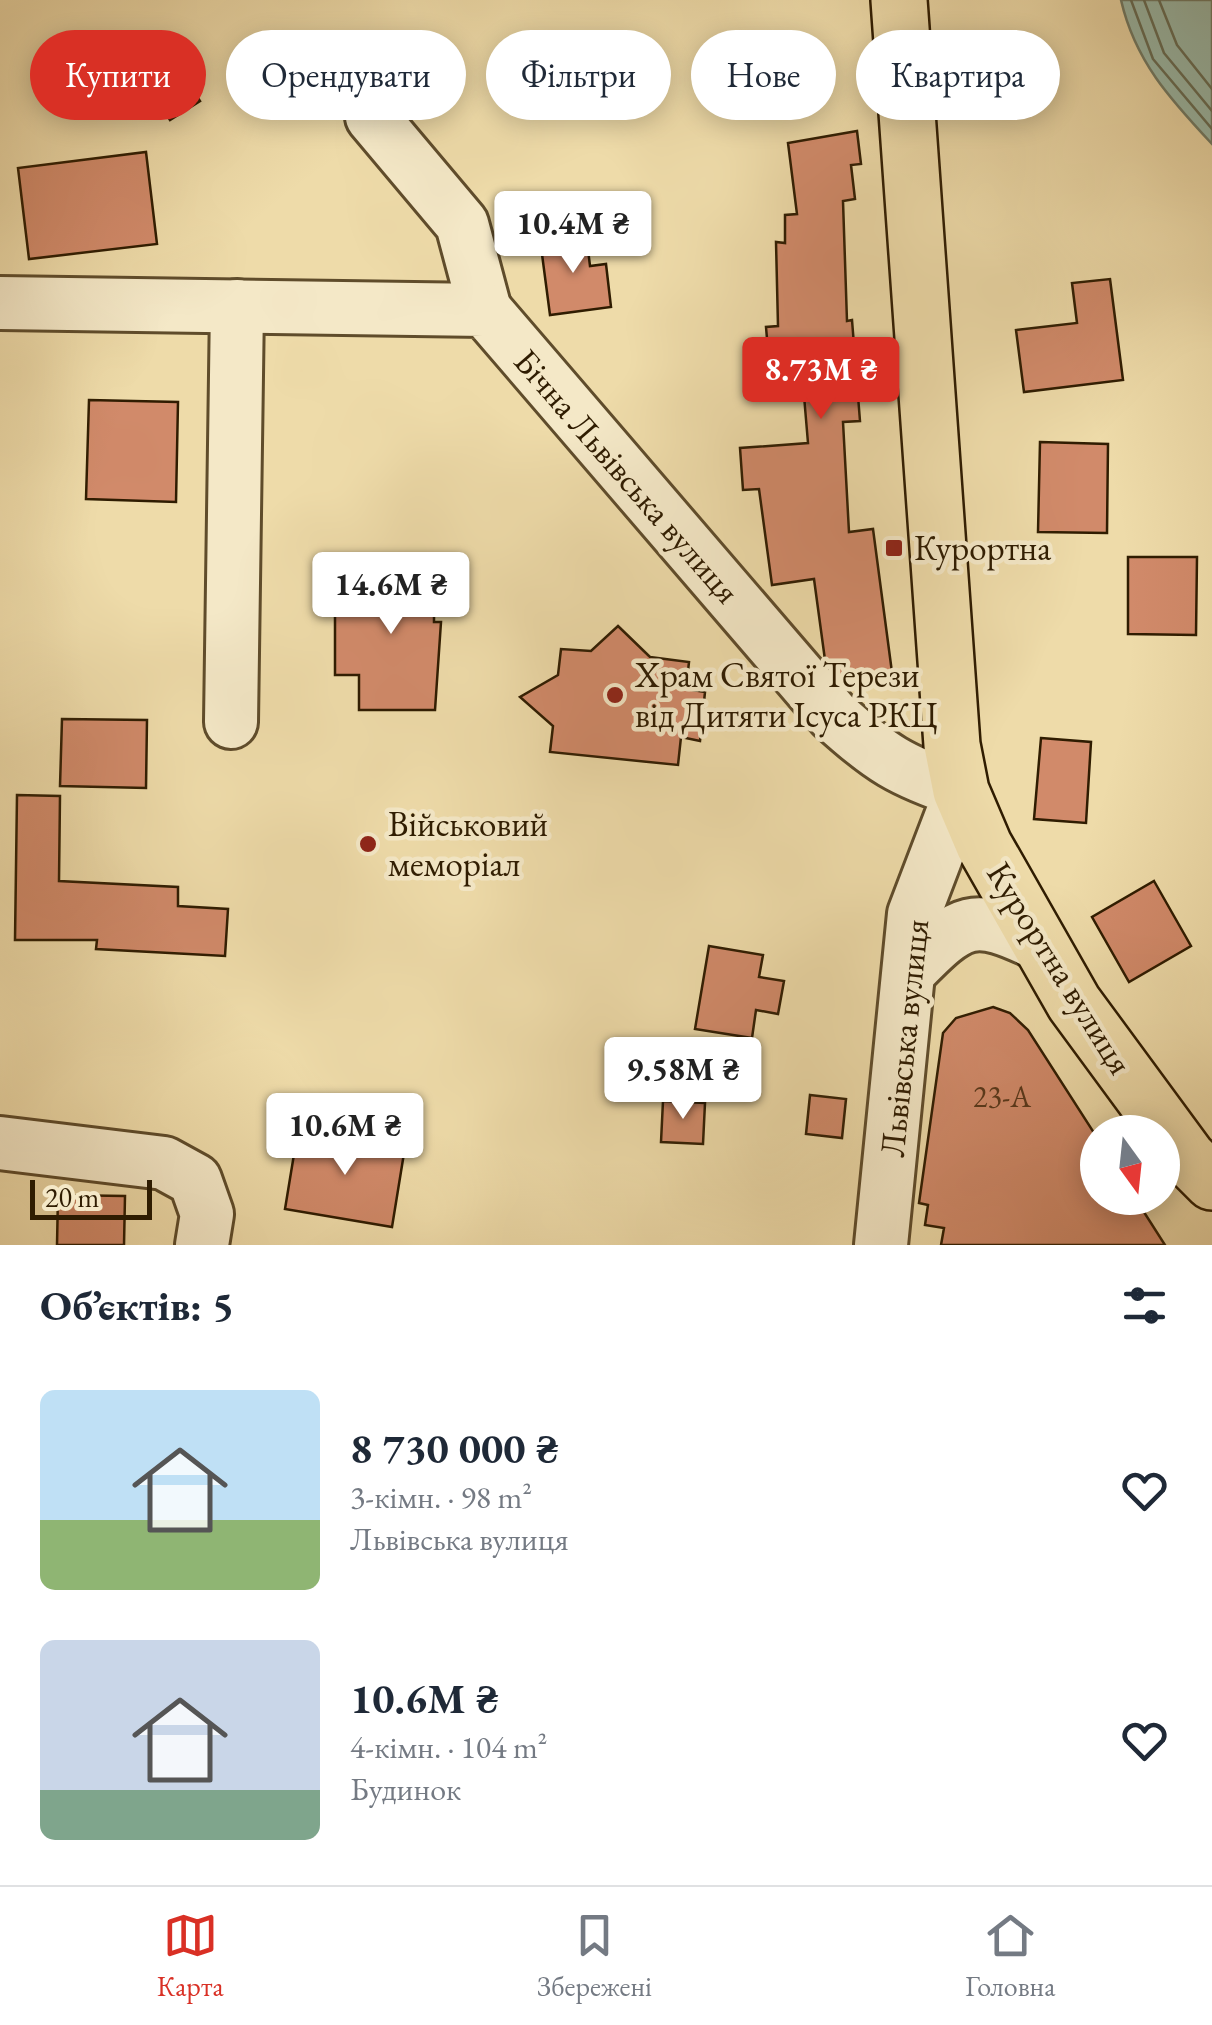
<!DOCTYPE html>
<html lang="uk">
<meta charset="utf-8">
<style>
:root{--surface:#fff;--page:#f6f6f7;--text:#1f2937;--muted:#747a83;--line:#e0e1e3;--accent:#d93025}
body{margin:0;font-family:"EB Garamond",serif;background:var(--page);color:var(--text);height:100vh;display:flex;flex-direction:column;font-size:38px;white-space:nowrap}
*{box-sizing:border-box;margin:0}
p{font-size:32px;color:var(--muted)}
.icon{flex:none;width:55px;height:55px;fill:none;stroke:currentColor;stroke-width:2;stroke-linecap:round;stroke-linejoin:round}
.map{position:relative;height:1245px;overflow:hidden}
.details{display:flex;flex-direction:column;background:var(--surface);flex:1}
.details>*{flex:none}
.hud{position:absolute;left:30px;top:30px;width:1152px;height:90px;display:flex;gap:20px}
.needle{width:65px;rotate:165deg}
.fabs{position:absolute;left:1080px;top:1115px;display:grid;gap:20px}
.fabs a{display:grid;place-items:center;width:100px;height:100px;border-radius:50%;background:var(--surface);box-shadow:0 5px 25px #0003;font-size:50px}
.scale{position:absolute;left:30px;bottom:25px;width:122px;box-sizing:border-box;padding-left:10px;border:5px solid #2f1c01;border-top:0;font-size:28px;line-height:35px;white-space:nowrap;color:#2f1c01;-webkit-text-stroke:8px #f4e8c7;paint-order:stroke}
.price{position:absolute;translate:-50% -85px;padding:0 22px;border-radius:10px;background:#fff;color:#222;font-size:32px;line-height:65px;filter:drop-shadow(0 2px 5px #0008)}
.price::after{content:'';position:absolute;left:50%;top:60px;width:30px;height:22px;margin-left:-15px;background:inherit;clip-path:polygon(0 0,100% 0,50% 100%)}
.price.selected{background:var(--accent);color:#fff}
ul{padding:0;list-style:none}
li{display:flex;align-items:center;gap:30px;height:250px;padding:0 40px}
li span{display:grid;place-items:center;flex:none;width:280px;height:200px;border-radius:15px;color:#555}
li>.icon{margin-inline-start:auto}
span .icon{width:120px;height:120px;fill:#fffc;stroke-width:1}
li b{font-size:42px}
h2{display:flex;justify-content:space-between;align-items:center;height:120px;padding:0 40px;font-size:42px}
.pill{padding:0 35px;border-radius:45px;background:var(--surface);box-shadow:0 5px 25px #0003;font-size:35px;line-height:90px}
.pill.selected{background:var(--accent);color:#fff}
.menu{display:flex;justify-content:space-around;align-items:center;height:140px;border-top:2px solid var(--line);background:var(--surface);font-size:28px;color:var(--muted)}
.menu a{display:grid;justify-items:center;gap:5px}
.menu .selected{color:var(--accent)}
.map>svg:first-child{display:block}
</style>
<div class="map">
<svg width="1212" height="1245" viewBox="0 0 1212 1245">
<rect width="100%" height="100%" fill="#eedba9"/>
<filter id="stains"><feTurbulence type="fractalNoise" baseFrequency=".002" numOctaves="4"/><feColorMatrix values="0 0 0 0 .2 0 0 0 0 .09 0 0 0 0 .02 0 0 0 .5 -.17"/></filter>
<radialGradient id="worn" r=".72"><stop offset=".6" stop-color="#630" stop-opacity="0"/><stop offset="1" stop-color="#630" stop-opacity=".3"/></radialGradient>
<path fill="#99bbab" stroke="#6f7b67" stroke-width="2.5" d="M 1121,0 L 1212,0 L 1212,144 C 1170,99 1135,61 1121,0 Z"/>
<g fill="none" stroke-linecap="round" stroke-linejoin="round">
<g stroke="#646c56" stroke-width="2.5">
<path d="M 1131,0 L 1153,59 L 1212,129"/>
<path d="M 1144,0 L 1164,53 L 1212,111"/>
<path d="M 1159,0 L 1177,45 L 1212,89"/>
</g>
</g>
<g fill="#d18a6a" stroke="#2f1c01" stroke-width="2.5">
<path d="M 166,47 L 200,101 L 170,120 L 135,66 Z"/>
<path d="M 857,131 L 861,164 L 851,165 L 855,199 L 843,201 L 847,321 L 852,320 L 860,421 L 843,422 L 849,532 L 873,529 L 893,680 L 848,686 L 825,660 L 814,579 L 772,585 L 759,489 L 743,490 L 740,448 L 808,443 L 801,360 L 769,362 L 766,327 L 778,326 L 776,242 L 785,243 L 785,215 L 797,214 L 788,143 Z"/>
<path d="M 146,152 L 157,244 L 29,259 L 18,168 Z"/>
<path d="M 586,233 L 590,266 L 606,264 L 611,307 L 550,315 L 540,239 Z"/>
<path d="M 1110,279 L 1123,380 L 1024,392 L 1016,330 L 1077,323 L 1072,283 Z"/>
<path d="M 89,400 L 178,402 L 176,502 L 86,499 Z"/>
<path d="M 1040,442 L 1108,444 L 1107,533 L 1038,532 Z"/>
<path d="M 1128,557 L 1197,557 L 1196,635 L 1128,634 Z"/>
<path d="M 376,562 L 434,562 L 434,622 L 441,622 L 435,710 L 359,710 L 359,675 L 335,675 L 335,610 L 345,610 L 345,580 L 376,580 Z"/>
<path d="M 618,626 L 650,657 L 689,662 L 686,689 L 705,692 L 700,741 L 681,737 L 678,765 L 550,752 L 553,726 L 520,697 L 558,675 L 561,649 L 591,651 Z"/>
<path d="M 62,719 L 147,720 L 146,788 L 60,786 Z"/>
<path d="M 1041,738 L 1091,742 L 1086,823 L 1034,819 Z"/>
<path d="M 17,795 L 60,796 L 59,881 L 178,887 L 178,906 L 228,909 L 225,956 L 96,949 L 97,940 L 15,940 Z"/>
<path d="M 1154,881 L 1191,946 L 1129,982 L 1092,917 Z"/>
<path d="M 709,946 L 763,955 L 759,977 L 784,981 L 778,1014 L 756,1010 L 752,1038 L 695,1029 Z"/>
<path d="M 993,1007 L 1010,1013 L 1028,1030 L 1098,1139 L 1098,1198 L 1135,1198 L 1165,1245 L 941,1245 L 944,1228 L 925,1225 L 928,1205 L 919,1203 L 943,1033 L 956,1018 Z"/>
<path d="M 810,1095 L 846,1099 L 842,1138 L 806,1134 Z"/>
<path d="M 663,1101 L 705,1103 L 703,1144 L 661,1142 Z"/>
<path d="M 298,1130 L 405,1147 L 392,1227 L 285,1209 Z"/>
<path d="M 58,1195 L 125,1196 L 124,1245 L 57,1245 Z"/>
</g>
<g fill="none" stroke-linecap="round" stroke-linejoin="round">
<defs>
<g id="minor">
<path d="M 372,117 L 462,224 L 485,310"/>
<path d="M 0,303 L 485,310 L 833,715 C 880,758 901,771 961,791 L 914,914 L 881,1245"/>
<path d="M 231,722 L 237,306"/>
<path d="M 909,972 C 962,918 972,911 1041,945"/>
<path d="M 0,1143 L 164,1163 L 195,1180 L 207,1214 L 202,1245"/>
</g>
<path id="major" d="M 899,0 L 952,745 L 961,791 L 984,845 L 1074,1003 L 1188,1158 L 1212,1182"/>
</defs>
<use href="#minor" stroke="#5f4c2b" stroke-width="58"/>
<use href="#major" stroke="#2f1c01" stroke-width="60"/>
<use href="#minor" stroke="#f4e8c7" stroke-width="52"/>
<use href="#major" stroke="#eedba9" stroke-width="55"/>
</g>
<g fill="#8f2418" stroke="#f4e8c7" stroke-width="4">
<rect x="884" y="538" width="20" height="20" rx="5"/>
<circle cx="615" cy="695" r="10"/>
<circle cx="368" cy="844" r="10"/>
</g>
<g text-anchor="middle" stroke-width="9" stroke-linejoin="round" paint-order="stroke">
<g font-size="30" fill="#58381b">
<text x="1002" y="1107">23-А</text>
</g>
<g font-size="35" fill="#2f1c01" stroke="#f4e8c7">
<text transform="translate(627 476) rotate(49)" y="12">Бічна Львівська вулиця</text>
<text transform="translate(1060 968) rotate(58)" y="12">Курортна вулиця</text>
<text transform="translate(904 1038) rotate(-84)" y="12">Львівська вулиця</text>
</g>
<g font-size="35" fill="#2f1c01" stroke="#f4e8c7" text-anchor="start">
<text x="914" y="560">Курортна</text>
<text x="635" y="687">Храм Святої Терези<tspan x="635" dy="40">від Дитяти Ісуса РКЦ</tspan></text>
<text x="388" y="836">Військовий<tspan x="388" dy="40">меморіал</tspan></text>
</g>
</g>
<rect width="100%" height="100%" filter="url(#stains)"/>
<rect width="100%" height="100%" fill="url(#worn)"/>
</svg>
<div class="fabs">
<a><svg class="needle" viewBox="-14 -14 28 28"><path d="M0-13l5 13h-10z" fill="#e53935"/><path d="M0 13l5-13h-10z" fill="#747a83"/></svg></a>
</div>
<div class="scale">20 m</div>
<b class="price" style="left:573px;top:276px">10.4M ₴</b>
<b class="price selected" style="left:821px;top:422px">8.73M ₴</b>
<b class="price" style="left:391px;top:637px">14.6M ₴</b>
<b class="price" style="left:683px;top:1122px">9.58M ₴</b>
<b class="price" style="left:345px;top:1178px">10.6M ₴</b>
<div class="hud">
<a class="pill selected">Купити</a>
<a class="pill">Орендувати</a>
<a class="pill">Фільтри</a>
<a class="pill">Нове</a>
<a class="pill">Квартира</a>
</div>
</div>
<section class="details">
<h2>Об’єктів: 5<svg class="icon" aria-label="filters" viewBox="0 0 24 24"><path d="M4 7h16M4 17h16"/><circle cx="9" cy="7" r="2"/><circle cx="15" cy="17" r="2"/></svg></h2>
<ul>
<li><span style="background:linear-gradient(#bfe0f5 65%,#8fb573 0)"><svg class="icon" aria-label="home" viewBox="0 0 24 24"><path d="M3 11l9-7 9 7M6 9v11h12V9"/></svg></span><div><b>8 730 000 ₴</b><p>3-кімн. · 98 m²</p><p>Львівська вулиця</p></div><svg class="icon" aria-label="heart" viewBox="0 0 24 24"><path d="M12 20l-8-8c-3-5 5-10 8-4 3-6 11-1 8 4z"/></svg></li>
<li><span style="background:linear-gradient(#c9d6e8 75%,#7fa58c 0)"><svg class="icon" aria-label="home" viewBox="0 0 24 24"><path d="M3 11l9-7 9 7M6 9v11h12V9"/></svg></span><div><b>10.6M ₴</b><p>4-кімн. · 104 m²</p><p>Будинок</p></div><svg class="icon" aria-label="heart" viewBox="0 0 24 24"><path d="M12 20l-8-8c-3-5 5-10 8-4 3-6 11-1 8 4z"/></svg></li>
</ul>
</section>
<nav class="menu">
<a class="selected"><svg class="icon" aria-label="map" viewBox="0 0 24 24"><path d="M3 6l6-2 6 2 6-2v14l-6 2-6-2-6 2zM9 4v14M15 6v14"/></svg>Карта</a>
<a><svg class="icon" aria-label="saved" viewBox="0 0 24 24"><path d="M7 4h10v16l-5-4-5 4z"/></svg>Збережені</a>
<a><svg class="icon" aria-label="home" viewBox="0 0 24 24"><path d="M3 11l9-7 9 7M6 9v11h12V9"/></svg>Головна</a>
</nav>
